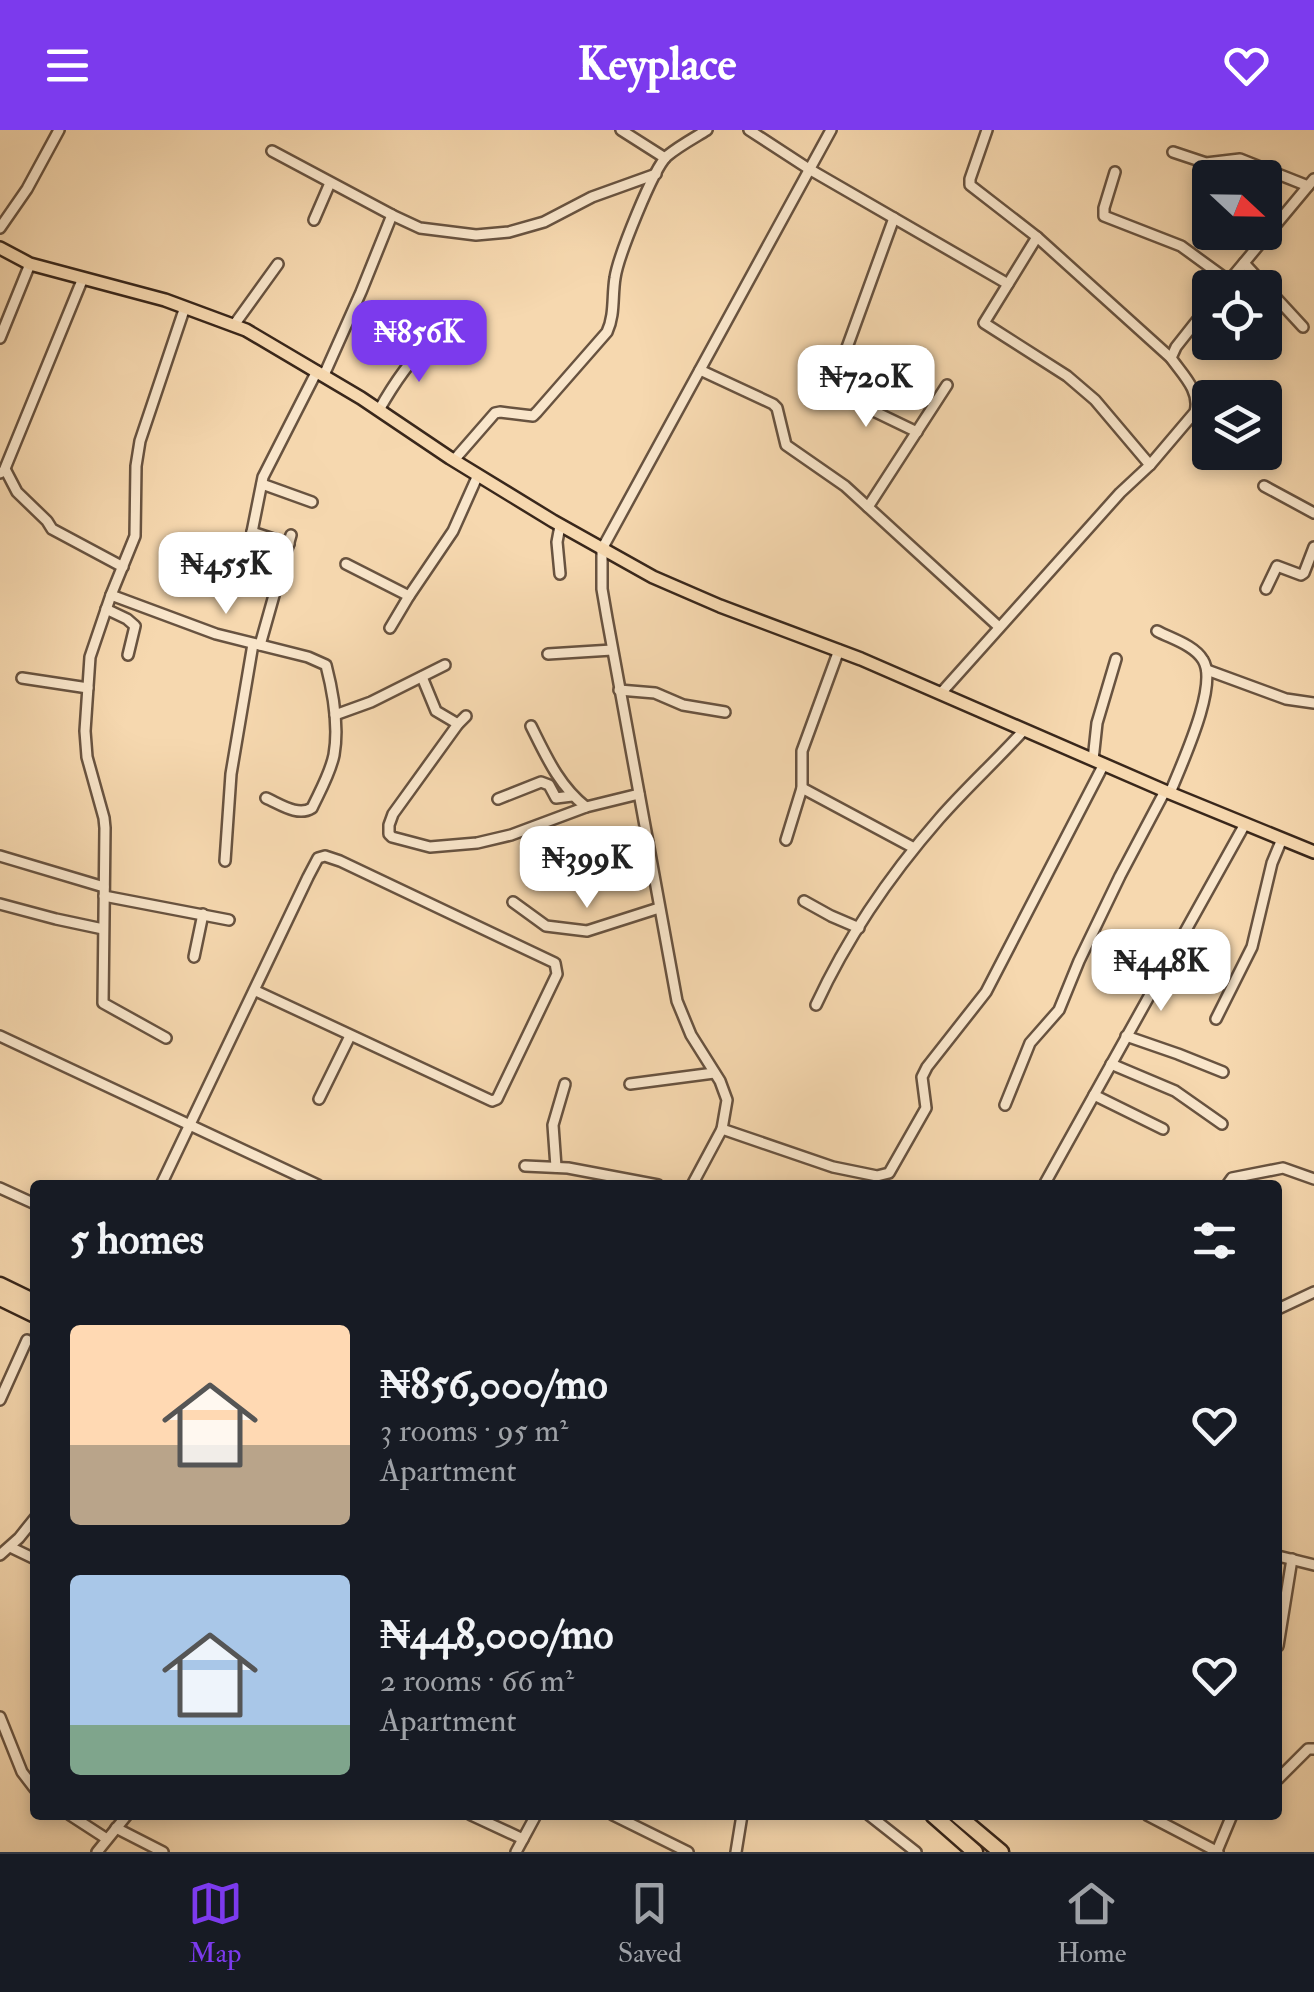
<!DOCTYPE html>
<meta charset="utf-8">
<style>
:root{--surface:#171b24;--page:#20242c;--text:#f1f3f6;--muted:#9ea1a6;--line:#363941;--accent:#7c3aed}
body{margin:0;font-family:"IM FELL Double Pica",serif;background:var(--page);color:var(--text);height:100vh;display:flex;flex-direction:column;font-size:38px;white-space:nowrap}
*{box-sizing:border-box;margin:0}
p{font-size:32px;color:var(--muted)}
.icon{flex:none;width:55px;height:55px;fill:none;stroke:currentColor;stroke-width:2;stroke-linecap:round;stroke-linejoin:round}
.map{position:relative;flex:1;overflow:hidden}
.side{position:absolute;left:30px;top:1050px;width:1252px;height:640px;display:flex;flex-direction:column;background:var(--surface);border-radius:10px;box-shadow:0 5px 15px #0003}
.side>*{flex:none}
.needle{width:65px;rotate:112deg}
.buttons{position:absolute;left:1192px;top:30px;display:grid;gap:20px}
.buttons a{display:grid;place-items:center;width:90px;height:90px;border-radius:10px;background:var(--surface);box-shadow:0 5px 15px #0003;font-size:50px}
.price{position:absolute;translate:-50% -85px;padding:0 22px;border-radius:20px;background:#fff;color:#222;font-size:32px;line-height:65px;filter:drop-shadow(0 2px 5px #0008)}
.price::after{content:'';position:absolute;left:50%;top:60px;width:30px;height:22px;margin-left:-15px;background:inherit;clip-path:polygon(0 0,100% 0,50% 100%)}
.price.on{background:var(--accent);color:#fff}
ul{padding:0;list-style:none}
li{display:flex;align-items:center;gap:30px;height:250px;padding:0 40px}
li span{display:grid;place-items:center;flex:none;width:280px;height:200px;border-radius:10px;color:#555}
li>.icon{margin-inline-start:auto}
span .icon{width:120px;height:120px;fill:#fffc;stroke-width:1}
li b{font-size:42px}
h2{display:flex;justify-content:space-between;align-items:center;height:120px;padding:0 40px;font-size:42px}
header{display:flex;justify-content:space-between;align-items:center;height:130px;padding:0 40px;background:var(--accent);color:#fff;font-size:45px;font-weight:800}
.tabs{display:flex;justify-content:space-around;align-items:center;height:140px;border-top:2px solid var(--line);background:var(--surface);font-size:28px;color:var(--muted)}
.tabs a{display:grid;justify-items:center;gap:5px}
.tabs .on{color:var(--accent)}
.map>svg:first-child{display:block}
</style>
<header><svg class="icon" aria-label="menu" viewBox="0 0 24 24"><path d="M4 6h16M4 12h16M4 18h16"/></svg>Keyplace<svg class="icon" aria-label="heart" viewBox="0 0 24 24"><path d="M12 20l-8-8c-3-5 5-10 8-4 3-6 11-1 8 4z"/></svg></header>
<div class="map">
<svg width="1314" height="1722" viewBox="0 0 1314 1722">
<rect width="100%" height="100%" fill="#f6d8af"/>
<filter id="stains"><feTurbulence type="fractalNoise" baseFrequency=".002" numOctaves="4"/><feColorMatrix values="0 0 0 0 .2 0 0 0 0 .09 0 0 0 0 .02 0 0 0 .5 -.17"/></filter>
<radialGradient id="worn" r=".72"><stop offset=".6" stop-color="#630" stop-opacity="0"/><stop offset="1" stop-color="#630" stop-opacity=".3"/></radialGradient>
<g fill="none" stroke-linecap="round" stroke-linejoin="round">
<defs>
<g id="minor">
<path d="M 621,0 L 665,28"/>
<path d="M 749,0 L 809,39 L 1008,154"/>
<path d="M 987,0 L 970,49 L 970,55 L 1037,107 L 1171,228"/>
<path d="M 272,21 L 392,85 L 420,98 L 476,105 L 509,102 L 544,92 L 592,67 L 656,44"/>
<path d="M 1173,22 L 1206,33 L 1240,29 L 1308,56"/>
<path d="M 1115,42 L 1104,78 L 1104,86 L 1181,116 L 1229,151"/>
<path d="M 894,88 L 833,256 L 834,262 L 917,302"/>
<path d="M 314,90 L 330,53"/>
<path d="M 0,98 L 27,59 L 59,0"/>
<path d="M 1037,107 L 984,193 L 1067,246 L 1095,270 L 1150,335"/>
<path d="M 1244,133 L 1303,197"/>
<path d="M 1223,158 L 1314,49"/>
<path d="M 234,195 L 278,134"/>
<path d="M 0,208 L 30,134"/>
<path d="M 700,240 L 773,274 L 777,278 L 786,315 L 845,356 L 999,497"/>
<path d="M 324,245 L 361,162 L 392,85"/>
<path d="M 379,280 C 388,264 417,215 436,213 C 444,212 451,218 458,222"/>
<path d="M 454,330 L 495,283 L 500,282 L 533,286 L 537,282 L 607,202 C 615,185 612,166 615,148 C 618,127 653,39 667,26 C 679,16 694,8 707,0"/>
<path d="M 5,339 L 17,362 L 47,391 L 52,399 L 123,437"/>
<path d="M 0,343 L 4,341 L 6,336 L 83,148"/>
<path d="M 262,354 L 312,372"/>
<path d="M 1264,356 L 1314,383"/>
<path d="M 868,377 L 947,255"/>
<path d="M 252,402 L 289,414"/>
<path d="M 346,434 L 409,466"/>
<path d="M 560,444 L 557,412 L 560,396"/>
<path d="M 1266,459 L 1277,436 L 1301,445 L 1304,443 L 1314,417"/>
<path d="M 230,460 L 251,407 L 263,347 L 317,241"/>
<path d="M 111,465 L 216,504 L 308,527 L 326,535 C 333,562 339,597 334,625 C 330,644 320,661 312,678 C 298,687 280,674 266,668"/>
<path d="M 106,479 L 127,489 L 135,496 L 128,525"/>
<path d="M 390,498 L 409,466 L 453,401 L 478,345"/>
<path d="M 1157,501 C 1172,509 1194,515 1203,530 C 1219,555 1181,635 1170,663"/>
<path d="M 260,515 L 291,405"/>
<path d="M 548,524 L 612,520"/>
<path d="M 1207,540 L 1286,569 L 1314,573"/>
<path d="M 422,547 L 436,581 L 458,594"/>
<path d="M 22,548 L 88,558"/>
<path d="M 619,560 L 655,563 L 683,575 L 725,582"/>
<path d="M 941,563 L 1120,363 L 1150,335 L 1195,282 C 1201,261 1182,244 1171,228 L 1176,217 L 1210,174"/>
<path d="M 335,585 L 371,572 L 445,535"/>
<path d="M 466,586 L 458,594 L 393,684 L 389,695 L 389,704 L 392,707 L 430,717 L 477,713 L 511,705 L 586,677 L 639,664"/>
<path d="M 531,596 C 546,626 559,656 586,677"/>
<path d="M 1093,630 L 1097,593 L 1116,529"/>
<path d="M 802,658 L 914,718"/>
<path d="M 498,669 L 541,652 L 549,655 L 556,668 L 572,666"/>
<path d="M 786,710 L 802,658 L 802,621 L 839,520"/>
<path d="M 0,726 L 104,757"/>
<path d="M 225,731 L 231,644 L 253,514"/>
<path d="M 104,766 L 229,790"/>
<path d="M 804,771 L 831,786 L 859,798"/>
<path d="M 513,772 L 546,796 L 587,801 L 659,778"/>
<path d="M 0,774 L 56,789 L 103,799"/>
<path d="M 194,827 L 203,784"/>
<path d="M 816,875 C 847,808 891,744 939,689 C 966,658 997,630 1024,600"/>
<path d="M 1216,889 L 1252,817 L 1272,733 L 1282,709"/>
<path d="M 0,906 L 318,1055"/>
<path d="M 1126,906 L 1178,924 L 1223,942"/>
<path d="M 166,908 L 103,873 L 105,698 L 104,688 L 87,627 L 85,601 L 90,527 L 111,465 L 135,406 L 136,336 L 140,311 L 185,177"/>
<path d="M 1111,934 L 1175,961 L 1222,994"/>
<path d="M 630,954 L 714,943"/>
<path d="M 1094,965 L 1163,999"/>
<path d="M 319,969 L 350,906"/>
<path d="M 1005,975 L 1030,913 L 1059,880 L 1079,831 L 1120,746 L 1165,661"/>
<path d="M 722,999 L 833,1037 L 877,1046 L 889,1043 L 926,978 L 922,947 L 927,937 L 986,862 L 1104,634"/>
<path d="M 525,1036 L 568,1038 L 658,1055"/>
<path d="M 556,1037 L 553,995 L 565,954"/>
<path d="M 161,1055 L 308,747 L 318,728 L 325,726 L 340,731 L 555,833 L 557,844 L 497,969 L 492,971 L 254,860"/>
<path d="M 692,1055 L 722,999 L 727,970 L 720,951 L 691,905 L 677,871 L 607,488 L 602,459 L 602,419 L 831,0"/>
<path d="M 1044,1055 L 1245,694"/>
<path d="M 1227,1055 L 1232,1048 L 1283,1038 L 1314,1049"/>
<path d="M 0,1058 L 35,1074"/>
<path d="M 1278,1179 L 1314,1162"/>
<path d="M 0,1270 L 27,1210"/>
<path d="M 10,1417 L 35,1429"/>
<path d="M 0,1425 L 19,1408 L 35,1388"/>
<path d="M 1278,1426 L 1314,1435"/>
<path d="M 1278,1516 L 1292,1429"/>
<path d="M 0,1587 L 22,1642 L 35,1659"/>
<path d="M 1278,1649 L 1308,1619 L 1314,1619"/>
<path d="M 70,1685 L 107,1709"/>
<path d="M 471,1685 L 523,1709"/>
<path d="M 613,1685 L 688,1722"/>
<path d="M 869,1685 L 916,1722"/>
<path d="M 1147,1685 L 1218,1722"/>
<path d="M 116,1698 L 163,1722"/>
<path d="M 1217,1721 L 1232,1685"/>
<path d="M 97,1722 L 127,1685"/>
<path d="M 516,1722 L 536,1685"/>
<path d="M 736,1722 L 742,1685"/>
</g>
<path id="major" d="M 0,118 L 30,134 L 165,170 L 246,200 L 361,268 L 450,328 L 553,391 L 653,447 L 720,476 L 861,529 L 1165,661 L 1314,722"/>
<g id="highway">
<path d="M 0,1155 L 35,1172"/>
<path d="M 0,1168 L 35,1185"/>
<path d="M 933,1685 L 975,1722"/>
<path d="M 957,1685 L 1001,1722"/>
</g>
</defs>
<use href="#minor" stroke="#685340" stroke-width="14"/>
<use href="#major" stroke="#39271b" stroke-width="16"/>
<use href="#highway" stroke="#39271b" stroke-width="19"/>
<use href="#minor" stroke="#f9e6cb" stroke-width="9"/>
<use href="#major" stroke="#f6d8af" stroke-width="11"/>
<use href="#highway" stroke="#f6d8af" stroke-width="14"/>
</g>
<rect width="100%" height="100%" filter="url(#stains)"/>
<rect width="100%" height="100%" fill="url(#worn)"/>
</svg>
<div class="buttons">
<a><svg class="needle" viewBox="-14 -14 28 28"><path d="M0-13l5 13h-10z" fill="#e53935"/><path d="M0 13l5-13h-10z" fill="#9ea1a6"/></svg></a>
<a><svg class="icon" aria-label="locate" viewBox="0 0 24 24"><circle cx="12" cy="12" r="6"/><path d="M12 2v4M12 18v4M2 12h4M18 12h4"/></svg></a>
<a><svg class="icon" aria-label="layers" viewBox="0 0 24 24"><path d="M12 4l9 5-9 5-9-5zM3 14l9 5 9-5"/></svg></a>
</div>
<b class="price on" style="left:419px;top:255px">₦856K</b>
<b class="price" style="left:866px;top:300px">₦720K</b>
<b class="price" style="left:226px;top:487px">₦455K</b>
<b class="price" style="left:587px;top:781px">₦399K</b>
<b class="price" style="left:1161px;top:884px">₦448K</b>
<section class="side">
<h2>5 homes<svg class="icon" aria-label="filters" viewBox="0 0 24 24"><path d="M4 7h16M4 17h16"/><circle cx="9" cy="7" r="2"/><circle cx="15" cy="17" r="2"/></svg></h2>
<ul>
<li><span style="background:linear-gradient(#ffd9b3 60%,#b9a48a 0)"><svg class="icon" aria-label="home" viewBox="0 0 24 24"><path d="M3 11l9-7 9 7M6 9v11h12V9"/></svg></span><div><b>₦856,000/mo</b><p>3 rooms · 95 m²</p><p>Apartment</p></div><svg class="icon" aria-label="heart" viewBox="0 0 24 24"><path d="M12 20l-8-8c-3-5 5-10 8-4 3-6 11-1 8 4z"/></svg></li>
<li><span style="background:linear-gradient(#a9c7e8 75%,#7fa58c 0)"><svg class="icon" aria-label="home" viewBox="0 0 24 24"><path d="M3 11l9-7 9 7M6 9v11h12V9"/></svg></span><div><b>₦448,000/mo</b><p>2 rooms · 66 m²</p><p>Apartment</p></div><svg class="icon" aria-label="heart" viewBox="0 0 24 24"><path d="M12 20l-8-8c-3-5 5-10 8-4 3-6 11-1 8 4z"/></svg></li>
</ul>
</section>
</div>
<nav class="tabs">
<a class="on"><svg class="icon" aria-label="map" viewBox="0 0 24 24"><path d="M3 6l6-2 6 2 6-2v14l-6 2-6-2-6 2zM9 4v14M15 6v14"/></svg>Map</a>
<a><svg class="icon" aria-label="saved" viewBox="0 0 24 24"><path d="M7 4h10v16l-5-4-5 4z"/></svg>Saved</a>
<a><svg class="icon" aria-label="home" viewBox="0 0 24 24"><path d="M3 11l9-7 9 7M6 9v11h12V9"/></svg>Home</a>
</nav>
